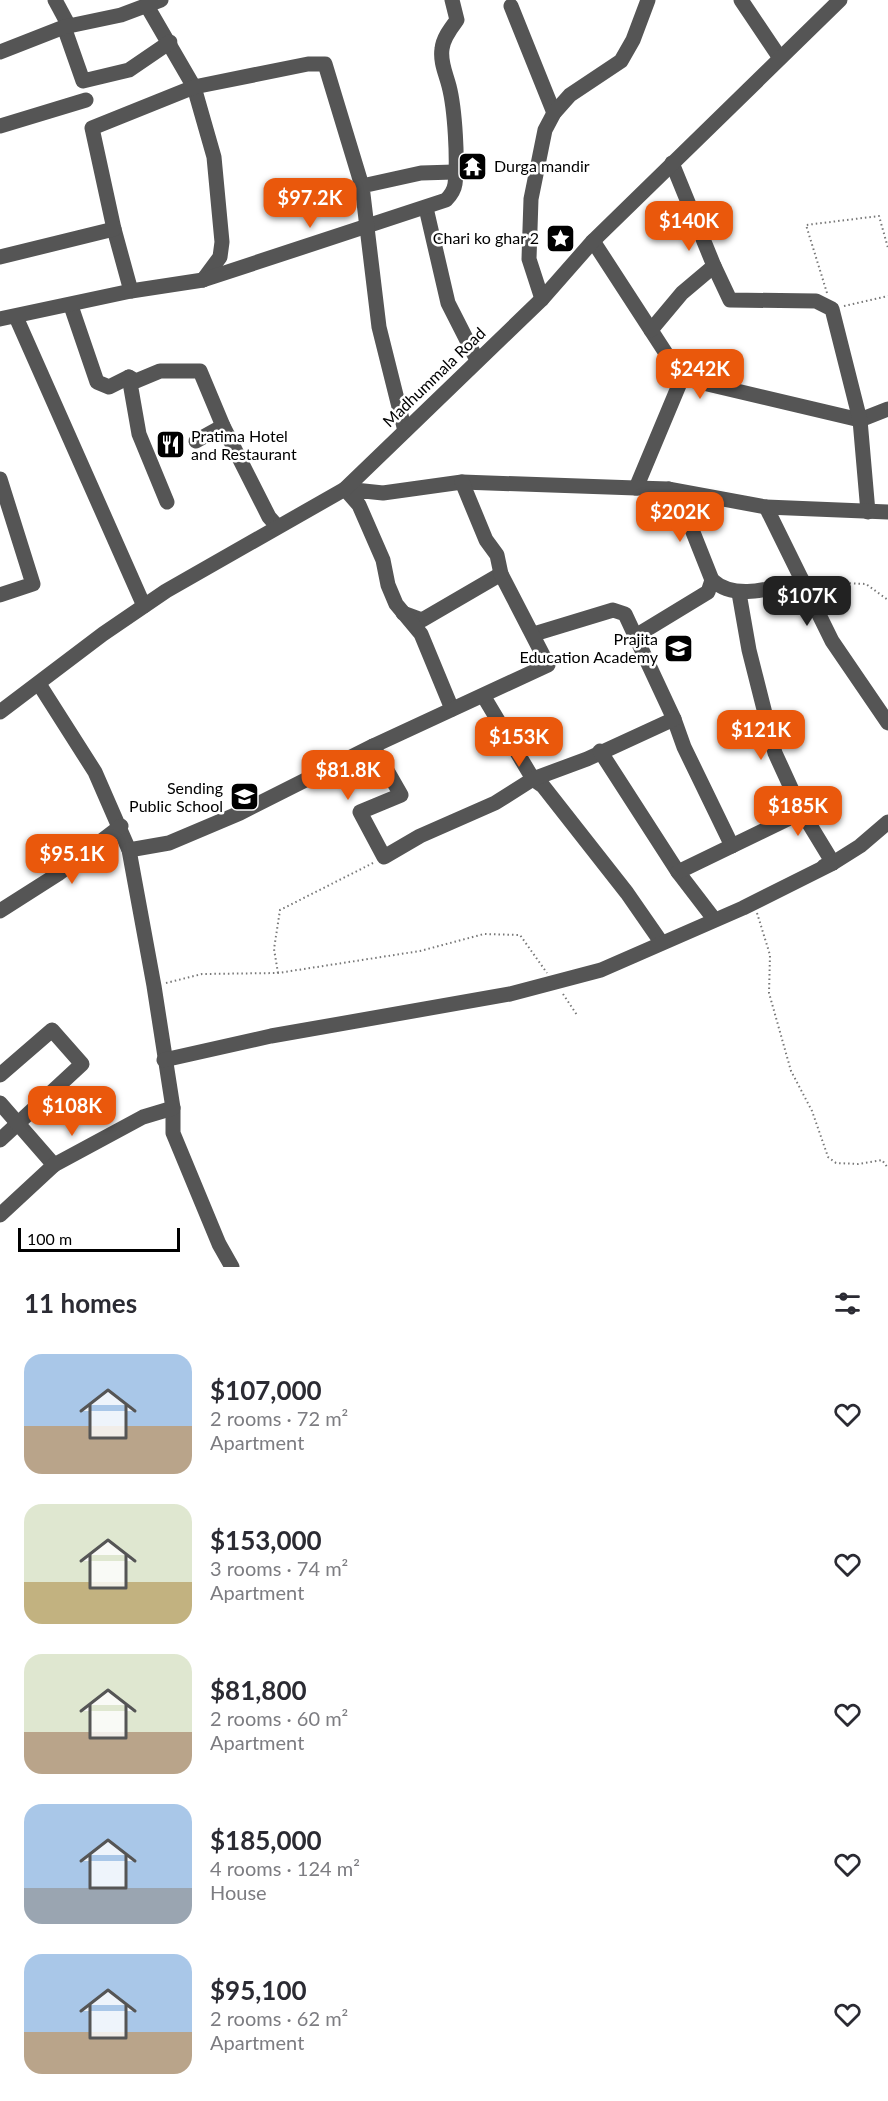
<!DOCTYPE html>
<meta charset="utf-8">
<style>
:root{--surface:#fff;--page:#f7f7f7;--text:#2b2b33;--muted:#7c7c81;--accent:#ea580c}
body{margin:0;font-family:Lato,sans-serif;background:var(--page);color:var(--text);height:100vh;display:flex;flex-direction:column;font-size:22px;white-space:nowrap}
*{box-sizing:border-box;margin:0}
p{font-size:20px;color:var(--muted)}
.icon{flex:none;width:33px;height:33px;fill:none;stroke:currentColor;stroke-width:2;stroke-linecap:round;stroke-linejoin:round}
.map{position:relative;height:1267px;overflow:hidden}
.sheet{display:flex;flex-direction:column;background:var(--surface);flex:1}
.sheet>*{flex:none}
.scale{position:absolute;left:18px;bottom:15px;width:162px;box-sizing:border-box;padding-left:6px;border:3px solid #000;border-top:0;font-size:16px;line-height:21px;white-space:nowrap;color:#000;-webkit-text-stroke:4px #fff;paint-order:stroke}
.price{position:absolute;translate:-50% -51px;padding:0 14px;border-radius:12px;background:var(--accent);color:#fff;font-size:20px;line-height:39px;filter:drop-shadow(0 2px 3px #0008)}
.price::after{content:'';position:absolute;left:50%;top:36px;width:18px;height:14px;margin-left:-9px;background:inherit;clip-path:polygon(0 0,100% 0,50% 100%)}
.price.active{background:#222;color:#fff}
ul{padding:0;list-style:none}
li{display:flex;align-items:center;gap:18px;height:150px;padding:0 24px}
li span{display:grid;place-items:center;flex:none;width:168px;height:120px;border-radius:18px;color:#555}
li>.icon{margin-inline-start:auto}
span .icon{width:72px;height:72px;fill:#fffc;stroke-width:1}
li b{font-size:26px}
h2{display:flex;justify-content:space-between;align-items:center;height:72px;padding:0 24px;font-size:26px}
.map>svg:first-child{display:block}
</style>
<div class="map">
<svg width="888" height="1267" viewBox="0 0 888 1267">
<rect width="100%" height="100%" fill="#fff"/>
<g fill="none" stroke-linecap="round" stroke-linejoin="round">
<g stroke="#777" stroke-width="2" stroke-dasharray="1.5 3" stroke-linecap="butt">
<path d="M 827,293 L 806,225 L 879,216 L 888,248"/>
<path d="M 844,306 L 888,296"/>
<path d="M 818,582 L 866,584 L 888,600"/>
<path d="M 757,913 L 770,955 L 769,993 L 791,1071 L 812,1111 L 828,1157 L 836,1163 L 858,1164 L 882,1160 L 888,1168"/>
<path d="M 278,973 L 274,949 L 280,910 L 373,863"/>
<path d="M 166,983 L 202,974 L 278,973 L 420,951 L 484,934 L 520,935 L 547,973"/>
<path d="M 563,994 L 577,1015"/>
</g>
<g stroke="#555" stroke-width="15">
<path d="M 55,0 L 69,26"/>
<path d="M 741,0 L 780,58"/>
<path d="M 147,6 L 194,87 L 214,157 L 222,242 L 220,257 L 203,280"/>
<path d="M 511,6 L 554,113"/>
<path d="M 64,27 L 83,81 L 129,70 L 170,42"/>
<path d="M 0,52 L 64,27 L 121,15 L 161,0"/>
<path d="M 0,126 L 86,100"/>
<path d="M 426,208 L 448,303 L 477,360"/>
<path d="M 114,229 L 131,291"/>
<path d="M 593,241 L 682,378 L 860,420 L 888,409"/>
<path d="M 0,257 L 114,229 L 92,128 L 194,87 L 308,64 L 325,64 L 362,186"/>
<path d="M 714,266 L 730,300 L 816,301 L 832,309 L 860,420 L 868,512"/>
<path d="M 542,299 L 529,259 L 531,199 L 545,130 L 554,113 L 570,95 L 621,61 L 633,40 L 648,0"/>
<path d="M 71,306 L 97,382 L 109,387 L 129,377"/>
<path d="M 16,317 L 144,606"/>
<path d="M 0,319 L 131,291 L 203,280 L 446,200 C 451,195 454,191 455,184 C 458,161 455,109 449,86 C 446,74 440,62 442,49 C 443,38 451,28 457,20 L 452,0"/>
<path d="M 651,330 L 682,293 L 714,266 L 672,163"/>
<path d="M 405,431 L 379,327 L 362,186 L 421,173 L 454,172"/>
<path d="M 196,441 L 223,426"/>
<path d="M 0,479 L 33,584 L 0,595"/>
<path d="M 636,488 L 682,378"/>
<path d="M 669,489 L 679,497 L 712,580"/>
<path d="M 167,502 L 139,434 L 129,377 L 136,381 L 160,371 L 200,371 L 223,426 L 269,517 L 277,526"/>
<path d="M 766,507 L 832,641 L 888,723"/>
<path d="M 403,613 L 422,620 L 501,574"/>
<path d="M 534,634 L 613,610 L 625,614 L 674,719 L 684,747 L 732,846"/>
<path d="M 634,637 L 708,592 L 712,580 C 736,602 774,587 803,581"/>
<path d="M 39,684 L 95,772 L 129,850 L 154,986 L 173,1108 L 173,1133 L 219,1244 L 232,1267"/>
<path d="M 484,697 L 533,779 L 543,786 L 627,893 L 661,942"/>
<path d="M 452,709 L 421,634 L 396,604 L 388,585 L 383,560 L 359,505 L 345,489 L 383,493 L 462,482 L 636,488 L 669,489 L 766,507 L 888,512"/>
<path d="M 0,712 L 103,634 L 166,591 L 345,489 L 542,299 L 593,241 L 840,0"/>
<path d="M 373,746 L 401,795 L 360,812 L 384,857 L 420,836 L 495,803 L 533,779 L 587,759 L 674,719"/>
<path d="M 600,751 L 678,872 L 714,919"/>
<path d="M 802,812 L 833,863 L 824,866"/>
<path d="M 129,850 L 169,843 L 240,813 L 373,746 L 548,665 L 501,574 L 497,555 L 486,540 L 462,482"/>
<path d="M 678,872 L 802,812 L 775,753 L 749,650 L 739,593"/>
<path d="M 0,911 L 58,874 L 121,826"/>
<path d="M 164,1060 L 271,1036 L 510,994 L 601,970 L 743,908 L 833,863 L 860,846 L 888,822"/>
<path d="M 0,1075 L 52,1030 L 82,1064 L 0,1140"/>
<path d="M 0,1103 L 54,1165"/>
<path d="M 0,1215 L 54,1165 L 143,1117 L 173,1108"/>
</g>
</g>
<defs>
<symbol id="temple-square" viewBox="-11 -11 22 22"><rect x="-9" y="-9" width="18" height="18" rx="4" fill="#000" stroke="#fff"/><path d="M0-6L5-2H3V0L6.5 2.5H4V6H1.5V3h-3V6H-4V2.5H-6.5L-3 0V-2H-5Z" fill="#fff"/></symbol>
<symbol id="sight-square" viewBox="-11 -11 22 22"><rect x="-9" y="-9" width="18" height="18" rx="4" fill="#000" stroke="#fff"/><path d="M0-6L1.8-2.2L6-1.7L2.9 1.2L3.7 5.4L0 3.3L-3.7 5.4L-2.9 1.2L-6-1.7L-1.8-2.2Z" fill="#fff"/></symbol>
<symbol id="restaurant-square" viewBox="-11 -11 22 22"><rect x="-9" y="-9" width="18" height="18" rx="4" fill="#000" stroke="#fff"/><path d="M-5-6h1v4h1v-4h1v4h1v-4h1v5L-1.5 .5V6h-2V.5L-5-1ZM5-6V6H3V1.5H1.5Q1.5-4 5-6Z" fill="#fff"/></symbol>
<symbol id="school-square" viewBox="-11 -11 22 22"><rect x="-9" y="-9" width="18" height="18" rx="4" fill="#000" stroke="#fff"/><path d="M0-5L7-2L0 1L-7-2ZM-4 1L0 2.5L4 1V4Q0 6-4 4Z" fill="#fff"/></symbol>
</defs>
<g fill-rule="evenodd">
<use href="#temple-square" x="456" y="150" width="33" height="33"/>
<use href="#sight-square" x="544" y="222" width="33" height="33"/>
<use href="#restaurant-square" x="154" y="428" width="33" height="33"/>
<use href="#school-square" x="662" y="632" width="33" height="33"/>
<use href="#school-square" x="228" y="780" width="33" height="33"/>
</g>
<g text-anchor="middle" stroke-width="5" stroke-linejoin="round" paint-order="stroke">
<g font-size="16" fill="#000" stroke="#fff" text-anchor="end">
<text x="494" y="172" text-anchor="start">Durga mandir</text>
<text x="539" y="244">Chari ko ghar 2</text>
<text x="191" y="442" text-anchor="start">Pratima Hotel<tspan x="191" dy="18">and Restaurant</tspan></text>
<text x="658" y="645">Prajita<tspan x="658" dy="18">Education Academy</tspan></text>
<text x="223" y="794">Sending<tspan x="223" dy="18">Public School</tspan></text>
</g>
<g font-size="16" fill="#000" stroke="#fff">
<text transform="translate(434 377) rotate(-44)" y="6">Madhummala Road</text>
</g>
</g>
</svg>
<div class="scale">100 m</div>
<b class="price" style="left:310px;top:229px">$97.2K</b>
<b class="price" style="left:689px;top:252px">$140K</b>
<b class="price" style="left:700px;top:400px">$242K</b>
<b class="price" style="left:680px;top:543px">$202K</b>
<b class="price active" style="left:807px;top:627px">$107K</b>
<b class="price" style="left:761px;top:761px">$121K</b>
<b class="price" style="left:519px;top:768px">$153K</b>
<b class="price" style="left:348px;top:801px">$81.8K</b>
<b class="price" style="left:798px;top:837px">$185K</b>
<b class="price" style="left:72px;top:885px">$95.1K</b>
<b class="price" style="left:72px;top:1137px">$108K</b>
</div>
<section class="sheet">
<h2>11 homes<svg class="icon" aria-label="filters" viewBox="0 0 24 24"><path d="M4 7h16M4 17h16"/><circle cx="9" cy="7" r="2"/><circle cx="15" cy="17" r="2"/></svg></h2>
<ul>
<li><span style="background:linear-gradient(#a9c7e8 60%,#b9a48a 0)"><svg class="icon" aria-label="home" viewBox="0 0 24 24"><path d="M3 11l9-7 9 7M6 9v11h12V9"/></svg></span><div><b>$107,000</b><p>2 rooms · 72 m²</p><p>Apartment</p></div><svg class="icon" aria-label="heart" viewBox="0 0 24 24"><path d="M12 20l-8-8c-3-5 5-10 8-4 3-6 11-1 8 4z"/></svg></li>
<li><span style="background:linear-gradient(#dfe7d0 65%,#c2b280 0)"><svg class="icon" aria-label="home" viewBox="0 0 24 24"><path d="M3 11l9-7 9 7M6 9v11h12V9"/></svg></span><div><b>$153,000</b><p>3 rooms · 74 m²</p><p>Apartment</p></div><svg class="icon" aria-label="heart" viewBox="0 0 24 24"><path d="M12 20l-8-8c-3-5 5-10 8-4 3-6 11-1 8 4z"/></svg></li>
<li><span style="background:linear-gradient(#dfe7d0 65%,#b9a48a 0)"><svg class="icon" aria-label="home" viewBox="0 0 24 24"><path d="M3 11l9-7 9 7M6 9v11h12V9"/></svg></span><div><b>$81,800</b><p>2 rooms · 60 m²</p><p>Apartment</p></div><svg class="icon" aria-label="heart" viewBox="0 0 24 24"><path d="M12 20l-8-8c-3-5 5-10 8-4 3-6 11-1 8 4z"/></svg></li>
<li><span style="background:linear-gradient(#a9c7e8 70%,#9aa5b1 0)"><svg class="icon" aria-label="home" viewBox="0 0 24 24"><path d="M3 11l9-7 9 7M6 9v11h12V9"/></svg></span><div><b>$185,000</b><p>4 rooms · 124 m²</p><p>House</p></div><svg class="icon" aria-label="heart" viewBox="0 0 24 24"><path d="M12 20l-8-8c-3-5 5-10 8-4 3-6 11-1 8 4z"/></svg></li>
<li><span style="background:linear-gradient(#a9c7e8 65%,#b9a48a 0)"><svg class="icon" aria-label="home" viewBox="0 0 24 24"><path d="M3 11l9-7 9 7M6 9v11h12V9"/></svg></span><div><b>$95,100</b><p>2 rooms · 62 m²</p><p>Apartment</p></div><svg class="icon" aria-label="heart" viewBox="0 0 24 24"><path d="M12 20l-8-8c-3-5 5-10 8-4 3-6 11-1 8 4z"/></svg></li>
</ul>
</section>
